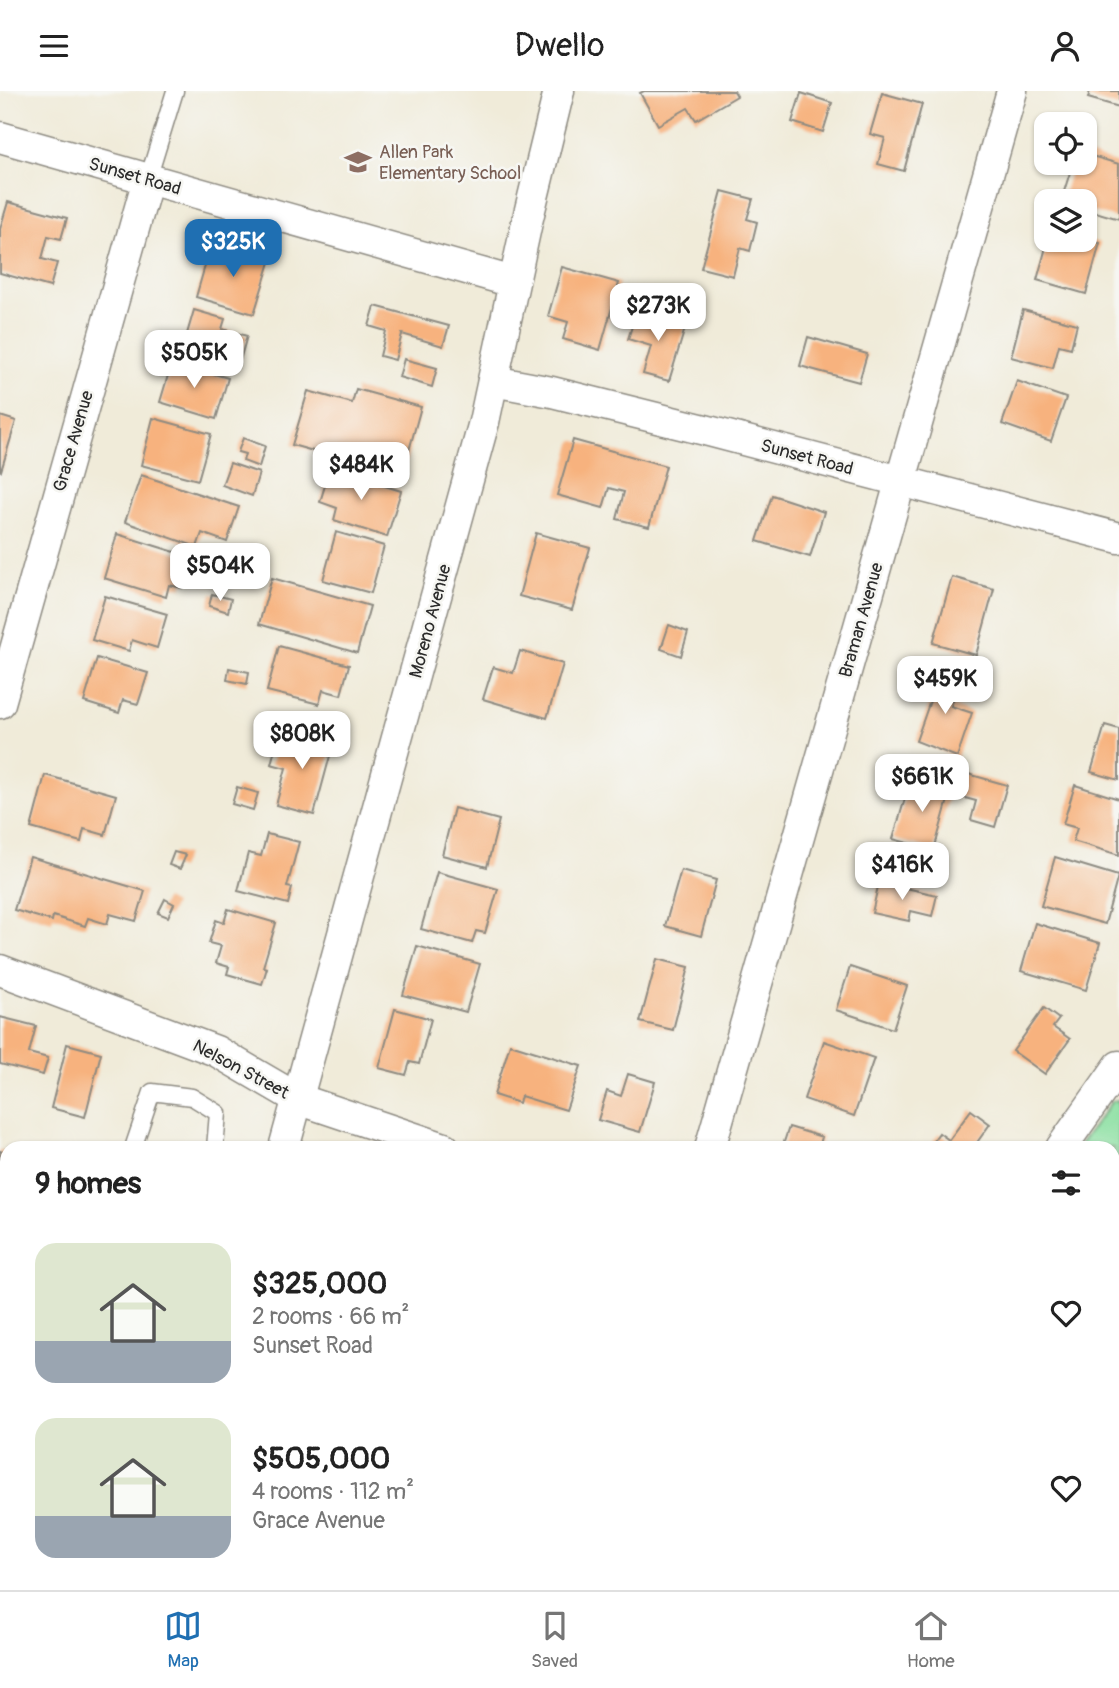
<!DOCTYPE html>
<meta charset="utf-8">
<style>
:root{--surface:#fff;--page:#f2f2f2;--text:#222;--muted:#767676;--line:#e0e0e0;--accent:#1f6fb2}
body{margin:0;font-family:Pangolin,sans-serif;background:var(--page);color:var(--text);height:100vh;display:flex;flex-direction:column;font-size:26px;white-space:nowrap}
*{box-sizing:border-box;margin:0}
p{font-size:23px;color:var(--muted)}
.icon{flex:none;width:38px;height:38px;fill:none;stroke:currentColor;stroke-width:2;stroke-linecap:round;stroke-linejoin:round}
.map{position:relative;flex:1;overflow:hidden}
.sheet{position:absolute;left:0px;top:1050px;width:1120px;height:450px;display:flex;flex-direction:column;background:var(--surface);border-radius:21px 21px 0 0;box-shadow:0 2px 5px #0004}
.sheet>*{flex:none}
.controls{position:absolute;left:1034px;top:21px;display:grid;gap:14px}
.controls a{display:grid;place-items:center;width:63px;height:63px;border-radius:14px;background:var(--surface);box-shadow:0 2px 5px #0004;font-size:35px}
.price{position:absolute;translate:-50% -60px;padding:0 16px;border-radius:14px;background:#fff;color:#222;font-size:23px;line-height:46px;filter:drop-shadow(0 2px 4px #0008)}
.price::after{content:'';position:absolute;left:50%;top:42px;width:21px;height:16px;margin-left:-10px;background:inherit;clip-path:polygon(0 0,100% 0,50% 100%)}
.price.on{background:var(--accent);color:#fff}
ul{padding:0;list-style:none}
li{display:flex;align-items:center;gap:21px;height:175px;padding:0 35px}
li span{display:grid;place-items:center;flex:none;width:196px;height:140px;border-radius:21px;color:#555}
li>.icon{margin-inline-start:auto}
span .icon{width:84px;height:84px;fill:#fffc;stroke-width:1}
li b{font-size:30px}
h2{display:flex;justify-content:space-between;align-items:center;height:84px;padding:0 35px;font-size:30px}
header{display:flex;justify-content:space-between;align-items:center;height:91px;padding:0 35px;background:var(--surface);font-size:32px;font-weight:600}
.tabs{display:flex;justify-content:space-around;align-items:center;height:98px;border-top:2px solid var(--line);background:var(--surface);font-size:19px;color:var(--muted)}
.tabs a{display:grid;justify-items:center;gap:4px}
.tabs .on{color:var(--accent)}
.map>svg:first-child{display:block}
</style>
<header><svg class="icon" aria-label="menu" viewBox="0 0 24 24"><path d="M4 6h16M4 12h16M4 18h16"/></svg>Dwello<svg class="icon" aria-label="person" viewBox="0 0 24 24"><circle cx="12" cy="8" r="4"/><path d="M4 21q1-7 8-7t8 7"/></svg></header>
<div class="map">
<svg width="1119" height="1499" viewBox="0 0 1119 1499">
<rect width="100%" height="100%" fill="#f6f6f2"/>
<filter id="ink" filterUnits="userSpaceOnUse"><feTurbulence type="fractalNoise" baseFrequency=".0143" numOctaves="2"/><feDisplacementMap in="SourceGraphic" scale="14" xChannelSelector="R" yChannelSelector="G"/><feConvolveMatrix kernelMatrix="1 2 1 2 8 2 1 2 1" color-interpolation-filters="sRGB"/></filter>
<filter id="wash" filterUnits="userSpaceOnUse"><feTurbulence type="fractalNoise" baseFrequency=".00686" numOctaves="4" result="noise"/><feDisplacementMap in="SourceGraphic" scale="28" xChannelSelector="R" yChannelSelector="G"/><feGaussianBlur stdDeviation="1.57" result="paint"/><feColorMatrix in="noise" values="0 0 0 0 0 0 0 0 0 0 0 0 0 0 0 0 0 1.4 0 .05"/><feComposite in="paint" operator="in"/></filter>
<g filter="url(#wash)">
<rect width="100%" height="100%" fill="#f0ebd9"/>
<path fill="#8be0a2" stroke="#5b8666" stroke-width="2" d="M 1119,1009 L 1119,1315 L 1113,1329 L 1113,1057 L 1077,1057 L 1112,1010 Z"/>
<g id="blocks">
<g fill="#f7b27e">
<path d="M 644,0 L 734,0 L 737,5 L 696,29 L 688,17 L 658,34 L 640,2 Z"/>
<path d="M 1090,0 L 1119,0 L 1119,16 L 1088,7 Z"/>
<path d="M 801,2 L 832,12 L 823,41 L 792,31 Z"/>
<path d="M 882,2 L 922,13 L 904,80 L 878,73 L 885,47 L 870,43 Z"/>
<path d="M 1085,63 L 1119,73 L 1119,128 L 1085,118 L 1085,110 L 1061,110 L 1073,72 L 1085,72 Z"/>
<path d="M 722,100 L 753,108 L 747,128 L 757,131 L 750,160 L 740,157 L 733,185 L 701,177 Z"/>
<path d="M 8,111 L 67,127 L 61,148 L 48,145 L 42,168 L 57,172 L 50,196 L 0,182 L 0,138 Z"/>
<path d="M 1085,148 L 1100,152 L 1086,203 L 1037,189 L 1048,149 Z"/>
<path d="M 211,154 L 270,171 L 254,223 L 196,206 Z"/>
<path d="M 562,176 L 619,192 L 600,259 L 563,248 L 568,231 L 548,225 Z"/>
<path d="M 375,215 L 449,235 L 443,255 L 402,243 L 395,269 L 380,265 L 386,240 L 369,235 Z"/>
<path d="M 194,219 L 225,228 L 222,238 L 247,245 L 238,276 L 182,260 Z"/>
<path d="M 637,219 L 686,234 L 669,290 L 643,283 L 651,255 L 628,248 Z"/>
<path d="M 1023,219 L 1077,233 L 1071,257 L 1059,254 L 1053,277 L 1011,266 Z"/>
<path d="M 808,246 L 867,263 L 859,291 L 800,275 Z"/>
<path d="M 404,268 L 437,277 L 432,296 L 399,286 Z"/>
<path d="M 172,271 L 228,287 L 216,328 L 160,311 Z"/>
<path d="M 1017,290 L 1066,307 L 1051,350 L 1002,333 Z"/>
<path d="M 356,298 L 421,316 L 402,385 L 292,354 L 308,300 L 352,312 Z"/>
<path d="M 0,325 L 16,330 L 1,380 L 0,379 Z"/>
<path d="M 153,327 L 211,343 L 198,389 L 141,374 Z"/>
<path d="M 243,347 L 265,355 L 259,376 L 243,370 L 245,363 L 238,361 Z"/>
<path d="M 573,349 L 666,375 L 649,436 L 617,428 L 624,401 L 609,397 L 603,417 L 557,404 Z"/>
<path d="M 230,372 L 259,382 L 252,405 L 222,394 Z"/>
<path d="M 330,378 L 401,400 L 387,446 L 334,429 L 337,417 L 320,411 Z"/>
<path d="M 141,384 L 239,416 L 227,451 L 202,442 L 197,456 L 125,431 Z"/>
<path d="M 772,404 L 824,421 L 810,466 L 757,450 Z"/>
<path d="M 336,441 L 384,455 L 371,502 L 323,489 Z"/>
<path d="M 536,442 L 590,457 L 572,519 L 519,505 Z"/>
<path d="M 117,443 L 191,466 L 182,497 L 169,494 L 166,506 L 104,487 Z"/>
<path d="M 952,486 L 994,498 L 976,564 L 933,552 Z"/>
<path d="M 272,487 L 370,515 L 357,562 L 259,533 Z"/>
<path d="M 212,503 L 231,508 L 228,521 L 209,515 Z"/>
<path d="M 105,505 L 167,523 L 157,557 L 132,549 L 129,560 L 92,549 Z"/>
<path d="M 669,534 L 688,541 L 681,565 L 661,558 Z"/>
<path d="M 279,555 L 349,574 L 341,604 L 323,599 L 319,613 L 267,600 Z"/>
<path d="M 520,560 L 563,573 L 547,627 L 483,608 L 493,576 L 513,582 Z"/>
<path d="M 97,567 L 148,582 L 138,613 L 123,609 L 119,622 L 84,611 Z"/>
<path d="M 943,573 L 963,581 L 951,615 L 972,622 L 957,666 L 916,650 Z"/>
<path d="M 229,577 L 249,581 L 247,593 L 227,589 Z"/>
<path d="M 1105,634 L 1119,638 L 1119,689 L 1091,681 Z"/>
<path d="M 298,640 L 334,650 L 314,724 L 276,714 L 286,677 L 271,673 L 278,647 L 295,652 Z"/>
<path d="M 923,668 L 957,679 L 953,693 L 919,683 Z"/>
<path d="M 961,681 L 1007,694 L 995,736 L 971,729 L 976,710 L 954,704 Z"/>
<path d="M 45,684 L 116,704 L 105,744 L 84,738 L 81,751 L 31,737 Z"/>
<path d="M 911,687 L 951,698 L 934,759 L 893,748 Z"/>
<path d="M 1075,694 L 1119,708 L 1119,764 L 1073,750 L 1077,737 L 1063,733 Z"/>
<path d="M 237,696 L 258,702 L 253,719 L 232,713 Z"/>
<path d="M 454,717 L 499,729 L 487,776 L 442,764 Z"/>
<path d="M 267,743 L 299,751 L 287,796 L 292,797 L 288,813 L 238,800 L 248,762 L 261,765 Z"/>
<path d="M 174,761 L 186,764 L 180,778 L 169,774 Z"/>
<path d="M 30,766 L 145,800 L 136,830 L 110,823 L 107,833 L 88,827 L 85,835 L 53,825 L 52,830 L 14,819 Z"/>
<path d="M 1055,766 L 1118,785 L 1105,833 L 1041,815 Z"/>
<path d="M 681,779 L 716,789 L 701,845 L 665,835 Z"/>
<path d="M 437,781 L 498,798 L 485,842 L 476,840 L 472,852 L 421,838 Z"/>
<path d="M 879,791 L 937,804 L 932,825 L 911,820 L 909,830 L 872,822 Z"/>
<path d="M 165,808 L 174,813 L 168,826 L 158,822 Z"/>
<path d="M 228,818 L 276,832 L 263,876 L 267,877 L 262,893 L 227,883 L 229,876 L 216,872 L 221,855 L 209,852 L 216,829 L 224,832 Z"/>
<path d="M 1035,832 L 1100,852 L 1086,899 L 1021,880 Z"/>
<path d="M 417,855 L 480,873 L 466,921 L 403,904 Z"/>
<path d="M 657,868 L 689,876 L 673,939 L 640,931 Z"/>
<path d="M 850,876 L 907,895 L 893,938 L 836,919 Z"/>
<path d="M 1044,917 L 1059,928 L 1053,936 L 1070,948 L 1045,983 L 1013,960 Z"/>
<path d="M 395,918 L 431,928 L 419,973 L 410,971 L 406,984 L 379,977 Z"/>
<path d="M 0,926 L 36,935 L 29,962 L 48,967 L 43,984 L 0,973 Z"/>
<path d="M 824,950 L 874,967 L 854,1025 L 804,1008 Z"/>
<path d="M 67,953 L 101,962 L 85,1026 L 51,1017 Z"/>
<path d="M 510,953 L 581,975 L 566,1019 L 521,1005 L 519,1012 L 494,1004 Z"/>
<path d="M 628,983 L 655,991 L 640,1041 L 598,1029 L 607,1000 L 621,1005 Z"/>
<path d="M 971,1019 L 990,1033 L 973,1057 L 928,1057 L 939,1042 L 949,1049 Z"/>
<path d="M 789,1036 L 822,1046 L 819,1057 L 782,1057 Z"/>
<path d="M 0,1060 L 7,1062 L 7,1099 L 0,1097 Z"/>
<path d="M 387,1493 L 496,1493 L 494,1499 L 406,1499 Z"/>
<path d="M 841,1493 L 888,1493 L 887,1499 L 840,1499 Z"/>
</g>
</g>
</g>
<g filter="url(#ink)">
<use href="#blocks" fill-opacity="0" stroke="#8e8b82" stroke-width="2"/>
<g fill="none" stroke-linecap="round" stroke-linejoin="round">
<defs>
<g id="lane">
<path d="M 148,88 L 175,0"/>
<path d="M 133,1057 L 152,1001 L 192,1006 L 218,1022 L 215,1057"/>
<path d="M 0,1325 L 7,1327"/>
<path d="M 0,1458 L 7,1460"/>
<path d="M 237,1493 L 259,1499"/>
<path d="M 88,1499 L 90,1493"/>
<path d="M 223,1499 L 225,1493"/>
<path d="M 514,1499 L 516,1493"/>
</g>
<g id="street">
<path d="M 0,46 L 513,191"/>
<path d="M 493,290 L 552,301 L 705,339 L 1119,447"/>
<path d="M 0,612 L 148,88"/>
<path d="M 0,879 L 216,960 L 298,1008 L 444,1057"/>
<path d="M 284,1057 L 484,331 L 527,131 L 559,0"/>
<path d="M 710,1057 L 1012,0"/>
<path d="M 1061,1057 L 1119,975"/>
<path d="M 1113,1371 L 1119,1360"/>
<path d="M 973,1493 L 974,1499"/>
<path d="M 160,1499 L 162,1493"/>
<path d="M 583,1499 L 585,1493"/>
<path d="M 1023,1499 L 1027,1493"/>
</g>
</defs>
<use href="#lane" stroke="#8e8b82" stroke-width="19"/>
<use href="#street" stroke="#8e8b82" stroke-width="33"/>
<use href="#lane" stroke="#fff" stroke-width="16"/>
<use href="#street" stroke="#fff" stroke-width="30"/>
</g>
</g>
<defs>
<symbol id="school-bare" viewBox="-9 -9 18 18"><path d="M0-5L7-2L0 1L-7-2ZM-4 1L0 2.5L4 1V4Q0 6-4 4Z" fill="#8d6e63" stroke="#f6f6f2" stroke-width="2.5" paint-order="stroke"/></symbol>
</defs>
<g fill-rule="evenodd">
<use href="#school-bare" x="339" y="52" width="38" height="38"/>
</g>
<g text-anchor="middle" stroke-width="5" stroke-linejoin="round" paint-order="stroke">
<g font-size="18" fill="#785e54" stroke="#f6f6f2" text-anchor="start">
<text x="379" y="67">Allen Park<tspan x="379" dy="21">Elementary School</tspan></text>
</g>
<g font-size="18" fill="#2b2b2b" stroke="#f6f6f2">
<text transform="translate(135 85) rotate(16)" y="6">Sunset Road</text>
<text transform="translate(73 350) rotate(-74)" y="6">Grace Avenue</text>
<text transform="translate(807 366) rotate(15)" y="6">Sunset Road</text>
<text transform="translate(861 529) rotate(-74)" y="6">Braman Avenue</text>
<text transform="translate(430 530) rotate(-75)" y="6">Moreno Avenue</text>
<text transform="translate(241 978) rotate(28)" y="6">Nelson Street</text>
</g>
</g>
</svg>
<div class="controls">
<a><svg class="icon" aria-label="locate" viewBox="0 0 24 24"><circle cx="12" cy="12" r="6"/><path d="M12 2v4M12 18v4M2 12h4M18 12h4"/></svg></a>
<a><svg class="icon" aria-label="layers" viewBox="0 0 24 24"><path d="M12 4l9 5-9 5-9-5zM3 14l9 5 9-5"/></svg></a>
</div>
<b class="price on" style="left:233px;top:188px">$325K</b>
<b class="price" style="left:658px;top:252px">$273K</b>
<b class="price" style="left:194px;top:299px">$505K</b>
<b class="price" style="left:361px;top:411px">$484K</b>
<b class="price" style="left:220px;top:512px">$504K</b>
<b class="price" style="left:945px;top:625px">$459K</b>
<b class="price" style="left:302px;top:680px">$808K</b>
<b class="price" style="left:922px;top:723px">$661K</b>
<b class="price" style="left:902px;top:811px">$416K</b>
<section class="sheet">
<h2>9 homes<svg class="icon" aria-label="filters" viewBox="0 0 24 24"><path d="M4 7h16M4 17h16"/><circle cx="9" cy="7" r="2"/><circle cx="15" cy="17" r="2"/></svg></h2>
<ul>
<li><span style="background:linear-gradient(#dfe7d0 70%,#9aa5b1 0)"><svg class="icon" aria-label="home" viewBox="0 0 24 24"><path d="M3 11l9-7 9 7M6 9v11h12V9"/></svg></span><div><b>$325,000</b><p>2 rooms · 66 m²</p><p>Sunset Road</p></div><svg class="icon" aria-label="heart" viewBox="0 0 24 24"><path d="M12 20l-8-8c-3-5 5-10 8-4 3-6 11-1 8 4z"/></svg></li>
<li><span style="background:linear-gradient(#dfe7d0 70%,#9aa5b1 0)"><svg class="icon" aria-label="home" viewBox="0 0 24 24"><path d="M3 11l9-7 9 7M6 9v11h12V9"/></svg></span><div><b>$505,000</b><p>4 rooms · 112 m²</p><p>Grace Avenue</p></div><svg class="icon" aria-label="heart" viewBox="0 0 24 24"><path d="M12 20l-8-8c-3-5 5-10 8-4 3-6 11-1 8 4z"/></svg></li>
</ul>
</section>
</div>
<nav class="tabs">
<a class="on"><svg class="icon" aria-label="map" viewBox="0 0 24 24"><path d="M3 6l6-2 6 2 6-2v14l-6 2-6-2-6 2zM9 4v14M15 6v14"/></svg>Map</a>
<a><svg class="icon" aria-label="saved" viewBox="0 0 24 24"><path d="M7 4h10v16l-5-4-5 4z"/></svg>Saved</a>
<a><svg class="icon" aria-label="home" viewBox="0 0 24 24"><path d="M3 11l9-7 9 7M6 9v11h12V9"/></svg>Home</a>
</nav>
